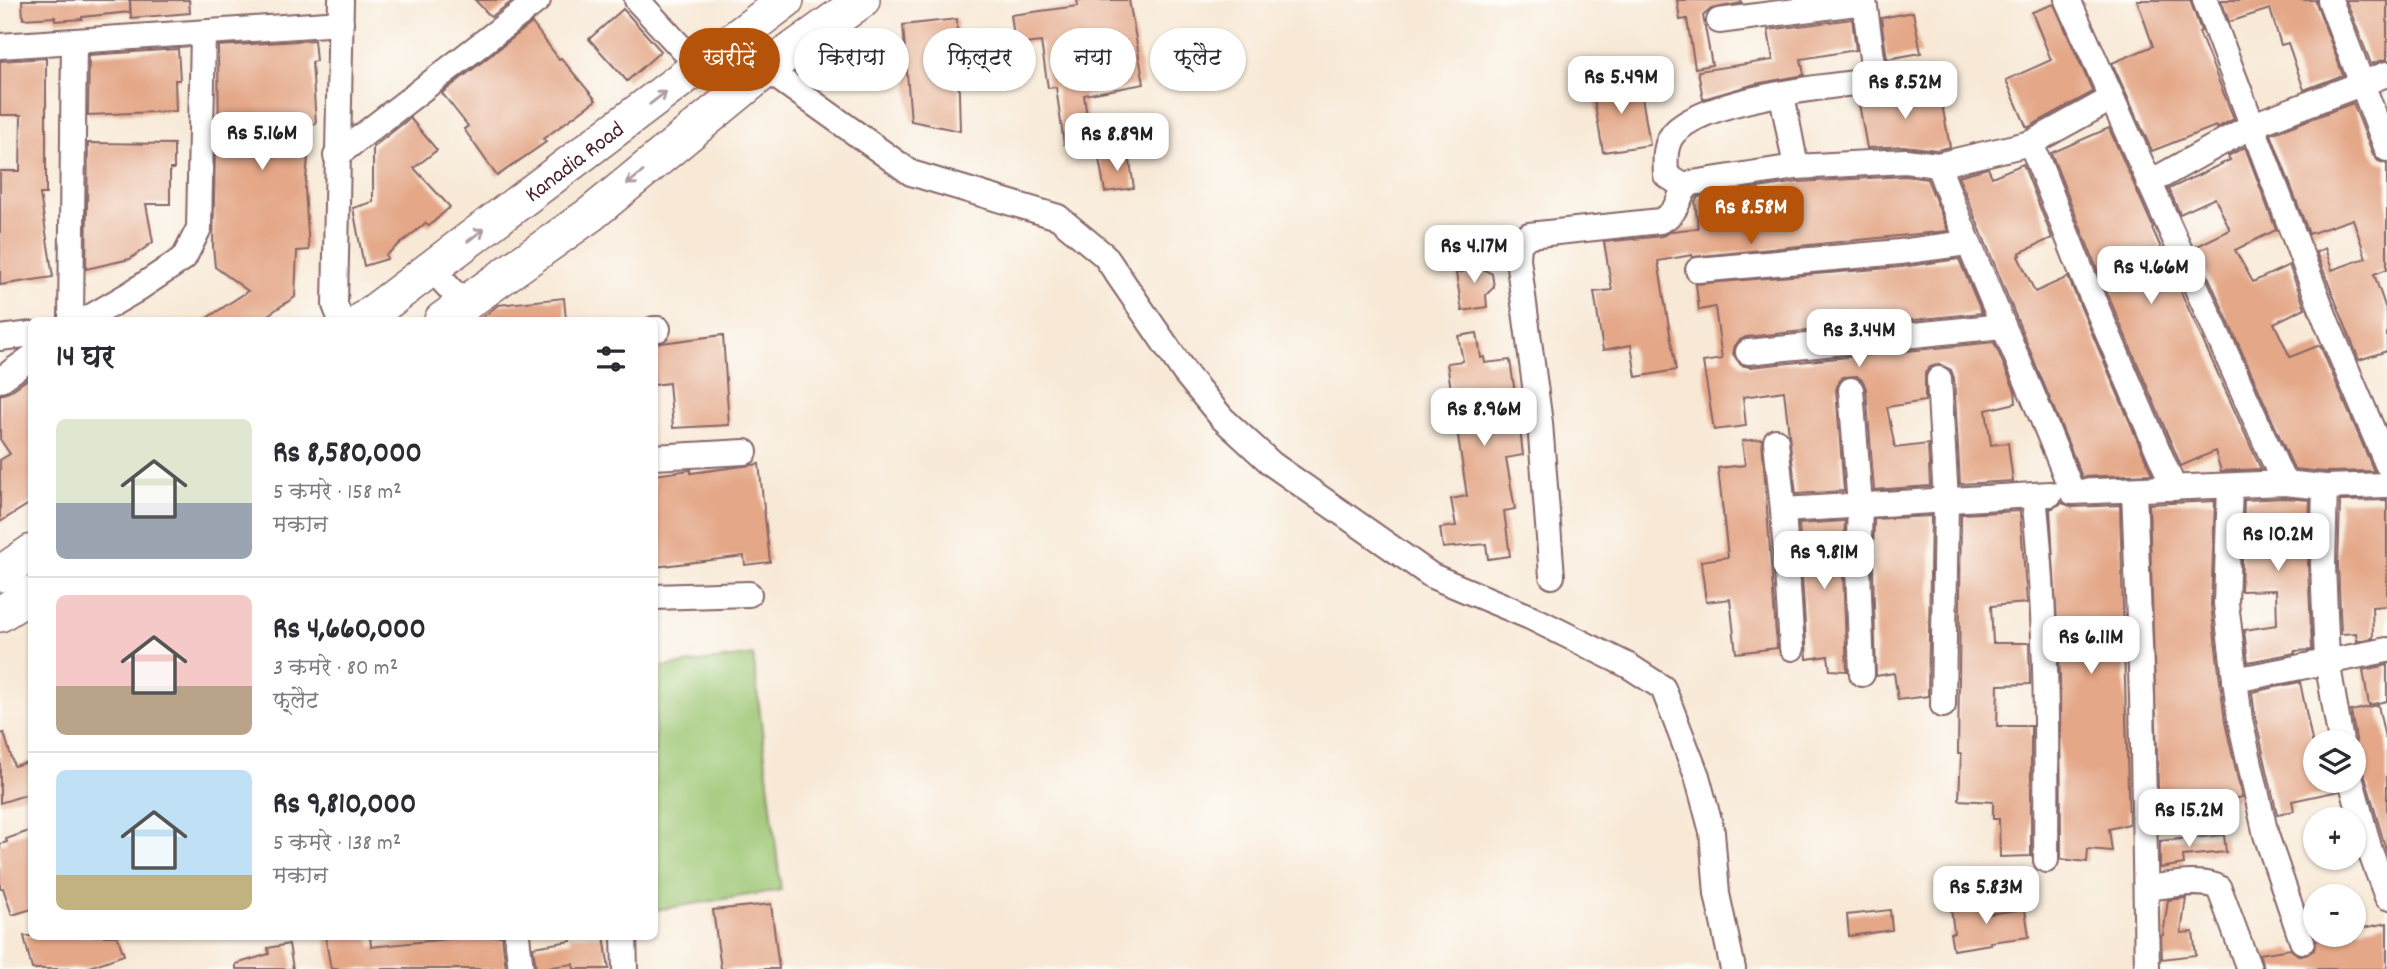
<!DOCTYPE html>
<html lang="hi">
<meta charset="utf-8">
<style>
:root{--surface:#fff;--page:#f7f7f7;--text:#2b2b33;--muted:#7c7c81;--line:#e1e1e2;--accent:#b45309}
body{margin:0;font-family:Dekko,"Playpen Sans Deva",sans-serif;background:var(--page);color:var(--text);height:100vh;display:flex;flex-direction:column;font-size:26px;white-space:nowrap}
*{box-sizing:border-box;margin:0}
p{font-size:23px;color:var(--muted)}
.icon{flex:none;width:38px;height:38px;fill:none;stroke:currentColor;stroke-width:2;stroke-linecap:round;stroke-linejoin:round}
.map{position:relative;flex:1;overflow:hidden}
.drawer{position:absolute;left:28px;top:317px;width:630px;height:623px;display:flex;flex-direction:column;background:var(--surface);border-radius:10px;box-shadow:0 2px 5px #0004}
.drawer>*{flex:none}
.banner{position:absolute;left:679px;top:28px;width:665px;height:63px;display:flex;gap:14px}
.tools{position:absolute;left:2303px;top:730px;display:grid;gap:14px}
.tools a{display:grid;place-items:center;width:63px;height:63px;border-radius:50%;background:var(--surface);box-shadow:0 2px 5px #0004;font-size:35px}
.price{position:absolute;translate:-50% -60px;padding:0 16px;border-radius:14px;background:#fff;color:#222;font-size:23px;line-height:46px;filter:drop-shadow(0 2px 4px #0008)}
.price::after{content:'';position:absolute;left:50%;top:42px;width:21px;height:16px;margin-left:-10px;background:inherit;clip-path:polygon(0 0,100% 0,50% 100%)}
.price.active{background:var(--accent);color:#fff}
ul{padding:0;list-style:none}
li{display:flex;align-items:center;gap:21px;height:175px;padding:0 28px}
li+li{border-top:2px solid var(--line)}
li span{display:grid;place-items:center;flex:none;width:196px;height:140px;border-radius:10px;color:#555}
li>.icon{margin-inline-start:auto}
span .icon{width:84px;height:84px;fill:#fffc;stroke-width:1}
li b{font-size:30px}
h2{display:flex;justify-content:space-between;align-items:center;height:84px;padding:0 28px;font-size:30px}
.tag{padding:0 24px;border-radius:32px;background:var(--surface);box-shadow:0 2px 5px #0004;font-size:24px;line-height:63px}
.tag.active{background:var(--accent);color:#fff}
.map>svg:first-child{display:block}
</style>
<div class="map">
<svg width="2387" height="969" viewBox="0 0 2387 969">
<rect width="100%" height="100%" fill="#fdfcf7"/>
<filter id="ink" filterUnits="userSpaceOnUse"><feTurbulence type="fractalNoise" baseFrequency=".0143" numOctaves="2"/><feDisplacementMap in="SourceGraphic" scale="14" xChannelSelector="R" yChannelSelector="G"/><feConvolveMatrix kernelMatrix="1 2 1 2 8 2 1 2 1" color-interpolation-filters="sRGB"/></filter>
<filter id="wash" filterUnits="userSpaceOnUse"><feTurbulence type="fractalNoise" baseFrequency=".00686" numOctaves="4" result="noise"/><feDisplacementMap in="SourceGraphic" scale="28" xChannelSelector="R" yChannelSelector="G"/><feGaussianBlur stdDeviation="1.57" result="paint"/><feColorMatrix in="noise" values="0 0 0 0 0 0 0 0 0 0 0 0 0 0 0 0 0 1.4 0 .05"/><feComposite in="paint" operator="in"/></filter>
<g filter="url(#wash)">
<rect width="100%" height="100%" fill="#f8e9d7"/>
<path fill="#9dc673" stroke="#74724f" stroke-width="2" d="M 753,655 L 781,890 L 655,910 L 655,668 Z"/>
<g id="blocks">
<g fill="#e4a788">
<path d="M 22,0 L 130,0 L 130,12 L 82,17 L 82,19 L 55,21 L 55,17 L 23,19 Z"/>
<path d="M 130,0 L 189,0 L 190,13 L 131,18 Z"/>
<path d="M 475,0 L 514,0 L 491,17 Z"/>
<path d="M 1077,0 L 1129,0 L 1144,84 L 1084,95 L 1090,140 L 1064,144 L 1056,87 L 1048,88 L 1041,42 L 1015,45 L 1011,15 L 1078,6 Z"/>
<path d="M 1677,0 L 1741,0 L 1742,3 L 1711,9 L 1703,16 L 1712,65 L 1695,68 L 1687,19 L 1680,20 Z"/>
<path d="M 2137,0 L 2190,0 L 2201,31 L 2199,32 L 2234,119 L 2217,128 L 2216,126 L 2152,151 L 2112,63 L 2153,46 Z"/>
<path d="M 2221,0 L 2315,0 L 2343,75 L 2304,90 L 2288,43 L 2281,45 L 2270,9 L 2229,22 Z"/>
<path d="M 2346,0 L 2387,0 L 2387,59 L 2371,64 Z"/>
<path d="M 2054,4 L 2093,92 L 2027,128 L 2006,80 L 2051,60 L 2032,12 Z"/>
<path d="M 623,9 L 661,51 L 627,81 L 589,39 Z"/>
<path d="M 1913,12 L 1921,53 L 1887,59 L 1881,18 Z"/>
<path d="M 957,19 L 960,131 L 911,121 L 903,25 Z"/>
<path d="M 1852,19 L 1856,50 L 1801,59 L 1804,75 L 1755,84 L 1703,99 L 1698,71 L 1773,60 L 1768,30 Z"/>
<path d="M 532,23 L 559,59 L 561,58 L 596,100 L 543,139 L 546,142 L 497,176 L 464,129 L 468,126 L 442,93 Z"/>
<path d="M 314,40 L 316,61 L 312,62 L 316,124 L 311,125 L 305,189 L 309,250 L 297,251 L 295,297 L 260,320 L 204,320 L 248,291 L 215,267 L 213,246 L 215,152 L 219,152 L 218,46 Z"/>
<path d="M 178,49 L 180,80 L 175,80 L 176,111 L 88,115 L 89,55 Z"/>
<path d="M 46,58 L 46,194 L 40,194 L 53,277 L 0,285 L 0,171 L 20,171 L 21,115 L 0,115 L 0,61 Z"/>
<path d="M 1639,79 L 1650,145 L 1603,152 L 1592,88 Z"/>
<path d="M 1939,88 L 1950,147 L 1937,150 L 1904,146 L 1867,148 L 1858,98 L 1884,95 L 1884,98 Z"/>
<path d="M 2353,103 L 2373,154 L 2378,161 L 2387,164 L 2387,269 L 2374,274 L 2387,312 L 2387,351 L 2359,360 L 2316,252 L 2325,248 L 2332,270 L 2366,258 L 2353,219 L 2309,234 L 2271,134 Z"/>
<path d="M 410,118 L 437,150 L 414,168 L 450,207 L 429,226 L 426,223 L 386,255 L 387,259 L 364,266 L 353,208 L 373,202 L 373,147 Z"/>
<path d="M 2109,128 L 2153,227 L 2152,228 L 2261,469 L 2221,471 L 2215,451 L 2181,466 L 2098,272 L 2051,153 Z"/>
<path d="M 88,143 L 174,144 L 174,169 L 170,169 L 170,204 L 146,204 L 153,242 L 130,259 L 86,269 Z"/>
<path d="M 2245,147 L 2276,230 L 2235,250 L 2253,282 L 2289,265 L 2305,308 L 2274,323 L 2290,357 L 2320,345 L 2374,471 L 2325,472 L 2294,469 L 2195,247 L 2230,230 L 2215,198 L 2180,214 L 2169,189 L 2230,160 L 2228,156 Z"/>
<path d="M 1129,155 L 1134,188 L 1105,192 L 1099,159 Z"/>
<path d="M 2023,164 L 2052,238 L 2019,253 L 2021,255 L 2018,256 L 2035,292 L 2068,277 L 2152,474 L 2082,477 L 1958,176 L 1988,168 L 1992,177 Z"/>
<path d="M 1905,176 L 1927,179 L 1948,231 L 1692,257 L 1692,255 L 1658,261 L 1676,370 L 1636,377 L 1631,345 L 1603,350 L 1594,292 L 1612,290 L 1604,242 L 1662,236 L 1672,231 L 1698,228 L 1695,202 L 1698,197 L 1798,182 Z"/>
<path d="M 1481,258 L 1483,269 L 1492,274 L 1494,287 L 1486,295 L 1487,307 L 1462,311 L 1456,273 L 1463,272 L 1462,261 Z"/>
<path d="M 1959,259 L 1982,313 L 1746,337 L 1740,340 L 1735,345 L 1733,354 L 1741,365 L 1750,367 L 1994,342 L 2015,391 L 2016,403 L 1986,410 L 1991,445 L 2008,443 L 2013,481 L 1960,484 L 1954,378 L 1951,370 L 1939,364 L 1930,367 L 1925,373 L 1925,401 L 1887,407 L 1895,448 L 1928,444 L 1930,486 L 1874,490 L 1866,389 L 1863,381 L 1857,376 L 1843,377 L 1838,383 L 1836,390 L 1844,491 L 1796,494 L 1784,391 L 1743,397 L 1746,426 L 1714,430 L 1703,362 L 1722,359 L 1715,307 L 1699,310 L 1696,284 L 1901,267 Z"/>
<path d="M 564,298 L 566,320 L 479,320 L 498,305 Z"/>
<path d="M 1477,333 L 1481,358 L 1484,357 L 1485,363 L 1510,360 L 1516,400 L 1522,399 L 1525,419 L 1519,420 L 1523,455 L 1506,458 L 1515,509 L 1504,511 L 1510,556 L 1488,559 L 1486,544 L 1443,548 L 1440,528 L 1456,526 L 1451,499 L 1467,496 L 1447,363 L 1463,361 L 1458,336 Z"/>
<path d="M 723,335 L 729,425 L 673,428 L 669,383 L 654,385 L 654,344 Z"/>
<path d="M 32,376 L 32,502 L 0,522 L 0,460 L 10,454 L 0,439 L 0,395 L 9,392 Z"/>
<path d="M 1762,439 L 1777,648 L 1736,653 L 1730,599 L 1706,602 L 1701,561 L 1728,557 L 1718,468 L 1745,465 L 1742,441 Z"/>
<path d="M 759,464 L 770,562 L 745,565 L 744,556 L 654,567 L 654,475 L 691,470 L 691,473 Z"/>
<path d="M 2284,498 L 2310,500 L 2308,566 L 2312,650 L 2295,651 L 2295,653 L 2248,662 L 2244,630 L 2277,625 L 2276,590 L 2241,591 L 2244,500 Z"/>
<path d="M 2387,500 L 2387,606 L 2372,607 L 2373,638 L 2357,641 L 2356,633 L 2341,634 L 2338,565 L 2340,501 Z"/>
<path d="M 2215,501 L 2211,605 L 2225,722 L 2242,797 L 2159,817 L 2149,504 Z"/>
<path d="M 2062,503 L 2073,507 L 2120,505 L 2129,824 L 2109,829 L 2112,851 L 2088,849 L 2087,862 L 2061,859 L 2060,677 L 2050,509 Z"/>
<path d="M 2020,511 L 2027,603 L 1991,606 L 1993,643 L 2029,643 L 2030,684 L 1998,685 L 1997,726 L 2031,726 L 2031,856 L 2000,857 L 1999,819 L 1993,819 L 1993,802 L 1959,800 L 1961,754 L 1958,754 L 1961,514 Z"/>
<path d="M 1931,516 L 1928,696 L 1898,700 L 1894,673 L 1876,676 L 1873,568 L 1874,519 Z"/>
<path d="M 1845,521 L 1843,569 L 1847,671 L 1830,670 L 1828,656 L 1807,659 L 1799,524 Z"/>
<path d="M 2387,665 L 2387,701 L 2369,705 L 2363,670 Z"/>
<path d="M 2300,682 L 2315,755 L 2315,780 L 2337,780 L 2339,791 L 2292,801 L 2294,811 L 2277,814 L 2255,717 L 2252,692 Z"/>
<path d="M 2378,705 L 2385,738 L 2387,738 L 2387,854 L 2365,776 L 2361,769 L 2354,766 L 2356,739 L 2351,711 Z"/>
<path d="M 4,733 L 14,766 L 32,761 L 32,793 L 0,803 L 0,734 Z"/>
<path d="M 32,830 L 32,909 L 12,915 L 3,888 L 0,888 L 0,844 L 7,842 L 6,839 Z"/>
<path d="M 2224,835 L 2226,852 L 2183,856 L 2184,864 L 2160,868 L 2160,841 Z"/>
<path d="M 2186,898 L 2181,933 L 2193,932 L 2196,955 L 2162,959 L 2161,936 L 2163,935 L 2168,900 Z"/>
<path d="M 771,904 L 779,969 L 721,969 L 713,910 Z"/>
<path d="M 1987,904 L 1988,914 L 2025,909 L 2029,937 L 1990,942 L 1991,944 L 1953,950 L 1950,933 L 1954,933 L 1951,908 Z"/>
<path d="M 1890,910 L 1892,930 L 1849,936 L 1847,915 Z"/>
<path d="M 2387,923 L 2387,969 L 2264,969 L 2259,954 L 2290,949 L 2298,955 L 2306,955 L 2314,950 L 2316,940 L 2335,937 L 2335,934 L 2354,934 L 2354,930 Z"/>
<path d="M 24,936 L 117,936 L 124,955 L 84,969 L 32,969 Z"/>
<path d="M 325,936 L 370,936 L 371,947 L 476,936 L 502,936 L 506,969 L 331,969 Z"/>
<path d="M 570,936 L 604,936 L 609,969 L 574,969 L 573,964 L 536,969 L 533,947 L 571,941 Z"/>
<path d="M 289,944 L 293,969 L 236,969 L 236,964 L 269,954 L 268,948 Z"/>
</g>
</g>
</g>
<g filter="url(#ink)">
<use href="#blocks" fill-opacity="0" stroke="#876667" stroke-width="2"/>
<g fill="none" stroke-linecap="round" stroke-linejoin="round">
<defs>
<g id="minor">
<path d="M 341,0 L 335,305 L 341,320"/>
<path d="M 637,0 L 699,67"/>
<path d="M 1864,0 L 1875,80"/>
<path d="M 2068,0 L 2284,483"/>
<path d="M 2205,0 L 2327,323 L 2387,464"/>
<path d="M 2330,0 L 2387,149"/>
<path d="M 1719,21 L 1864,2"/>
<path d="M 0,46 L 341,23"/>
<path d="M 766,69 L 911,173 L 1058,217 L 1105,256 L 1185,373 L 1222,418 L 1272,464 L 1432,576 L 1530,617 L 1629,666 L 1663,688 L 1697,776 L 1712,832 L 1717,894 L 1733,969"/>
<path d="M 1782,95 L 1796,167"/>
<path d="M 2111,99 L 2031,143 L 2084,278 L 2174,488"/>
<path d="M 336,156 L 538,0"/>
<path d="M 1938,165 C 1979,276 2030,382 2072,492 L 2284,483 L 2325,487 L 2387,485"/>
<path d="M 2149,183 L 2253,125 L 2387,74"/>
<path d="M 1685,187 L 1666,175 C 1665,159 1664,141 1677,130 C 1718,93 1870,81 1927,76"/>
<path d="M 432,269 L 463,303 L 465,319"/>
<path d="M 1698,270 L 1900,252 L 1967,243"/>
<path d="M 71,320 L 74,42"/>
<path d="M 85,320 L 133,292 L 184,258 L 199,228 L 203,33"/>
<path d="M 654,329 L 658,329"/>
<path d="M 0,338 L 32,334"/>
<path d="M 1748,352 L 2002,326"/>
<path d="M 1939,379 L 1946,500 L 1943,705"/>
<path d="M 0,380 L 32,357"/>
<path d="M 1851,390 L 1860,506 L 1858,568 L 1862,674"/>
<path d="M 1776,441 L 1783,510 L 1792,648"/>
<path d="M 654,457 L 745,452"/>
<path d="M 2230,486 L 2226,603 L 2240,720 L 2266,835 L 2302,941"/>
<path d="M 2325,487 L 2323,565 L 2327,660 L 2341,742"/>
<path d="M 2134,490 L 2142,697 L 2147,969"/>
<path d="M 2034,496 C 2047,619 2047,736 2046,860"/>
<path d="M 1783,510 L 2050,494"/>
<path d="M 1552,576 L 1540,423 L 1518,259 L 1519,244 L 1529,235 L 1660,221 C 1683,210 1675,193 1692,183 L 1796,167 L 1905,161 L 1938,165 L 2031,143"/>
<path d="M 654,597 L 749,594"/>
<path d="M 2235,680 L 2387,650"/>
<path d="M 2351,780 L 2370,851 L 2387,897"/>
<path d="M 2147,888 C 2166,886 2203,878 2219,888 L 2249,969"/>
<path d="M 517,936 L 521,969"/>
<path d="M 624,936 L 625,969"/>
</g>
<g id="secondary">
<path id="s1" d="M 363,320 L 786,0"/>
<path d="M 442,320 L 591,214 L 777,61 L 862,0"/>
<path d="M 0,574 L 32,552"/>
<path d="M 0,614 L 32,594"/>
</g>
</defs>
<use href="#minor" stroke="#876667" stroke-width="28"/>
<use href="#secondary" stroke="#876667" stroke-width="38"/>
<use href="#minor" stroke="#fff" stroke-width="24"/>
<use href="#secondary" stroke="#fff" stroke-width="35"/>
</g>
<defs><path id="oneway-shaft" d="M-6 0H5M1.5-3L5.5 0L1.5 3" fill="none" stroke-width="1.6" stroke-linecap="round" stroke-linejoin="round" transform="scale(1.75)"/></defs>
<g stroke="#ae9aa0">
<use href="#oneway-shaft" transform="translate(658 98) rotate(-37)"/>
<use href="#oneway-shaft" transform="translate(635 178) rotate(141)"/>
<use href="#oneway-shaft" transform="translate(476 235) rotate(-37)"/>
</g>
</g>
<g text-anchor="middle" stroke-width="5" stroke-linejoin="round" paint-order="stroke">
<g font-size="23" fill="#4a1f2b" stroke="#fdfcf7">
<text dy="8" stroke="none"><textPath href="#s1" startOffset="264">Kanadia Road</textPath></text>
</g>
</g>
</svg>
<div class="tools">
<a><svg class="icon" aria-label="layers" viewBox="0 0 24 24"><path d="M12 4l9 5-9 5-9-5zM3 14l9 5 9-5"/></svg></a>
<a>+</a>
<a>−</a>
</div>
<b class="price" style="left:1621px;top:116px">Rs 5.49M</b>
<b class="price" style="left:1905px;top:121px">Rs 8.52M</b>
<b class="price" style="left:262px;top:172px">Rs 5.16M</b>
<b class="price" style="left:1117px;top:173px">Rs 8.89M</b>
<b class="price active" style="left:1751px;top:246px">Rs 8.58M</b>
<b class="price" style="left:1474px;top:285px">Rs 4.17M</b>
<b class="price" style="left:2151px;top:306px">Rs 4.66M</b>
<b class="price" style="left:1859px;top:369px">Rs 3.44M</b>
<b class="price" style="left:1484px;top:448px">Rs 8.96M</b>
<b class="price" style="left:2278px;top:573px">Rs 10.2M</b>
<b class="price" style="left:1824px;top:591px">Rs 9.81M</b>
<b class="price" style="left:2091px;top:676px">Rs 6.11M</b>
<b class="price" style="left:2189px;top:849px">Rs 15.2M</b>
<b class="price" style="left:1986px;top:926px">Rs 5.83M</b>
<div class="banner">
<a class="tag active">खरीदें</a>
<a class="tag">किराया</a>
<a class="tag">फ़िल्टर</a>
<a class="tag">नया</a>
<a class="tag">फ़्लैट</a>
</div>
<section class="drawer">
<h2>14 घर<svg class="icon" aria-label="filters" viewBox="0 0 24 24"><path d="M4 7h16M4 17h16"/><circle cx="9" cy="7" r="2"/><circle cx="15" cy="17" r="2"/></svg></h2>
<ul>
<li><span style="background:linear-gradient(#dfe7d0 60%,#9aa5b1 0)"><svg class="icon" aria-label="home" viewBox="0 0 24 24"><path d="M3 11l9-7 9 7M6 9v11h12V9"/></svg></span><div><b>Rs 8,580,000</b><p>5 कमरे · 158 m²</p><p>मकान</p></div></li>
<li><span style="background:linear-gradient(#f6c9c9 65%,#b9a48a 0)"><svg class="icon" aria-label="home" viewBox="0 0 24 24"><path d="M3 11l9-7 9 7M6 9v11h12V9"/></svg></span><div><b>Rs 4,660,000</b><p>3 कमरे · 80 m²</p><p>फ़्लैट</p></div></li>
<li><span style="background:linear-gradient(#bfe0f5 75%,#c2b280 0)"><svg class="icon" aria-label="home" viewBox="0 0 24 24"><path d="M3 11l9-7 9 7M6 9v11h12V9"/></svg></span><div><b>Rs 9,810,000</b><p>5 कमरे · 138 m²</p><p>मकान</p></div></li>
</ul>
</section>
</div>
